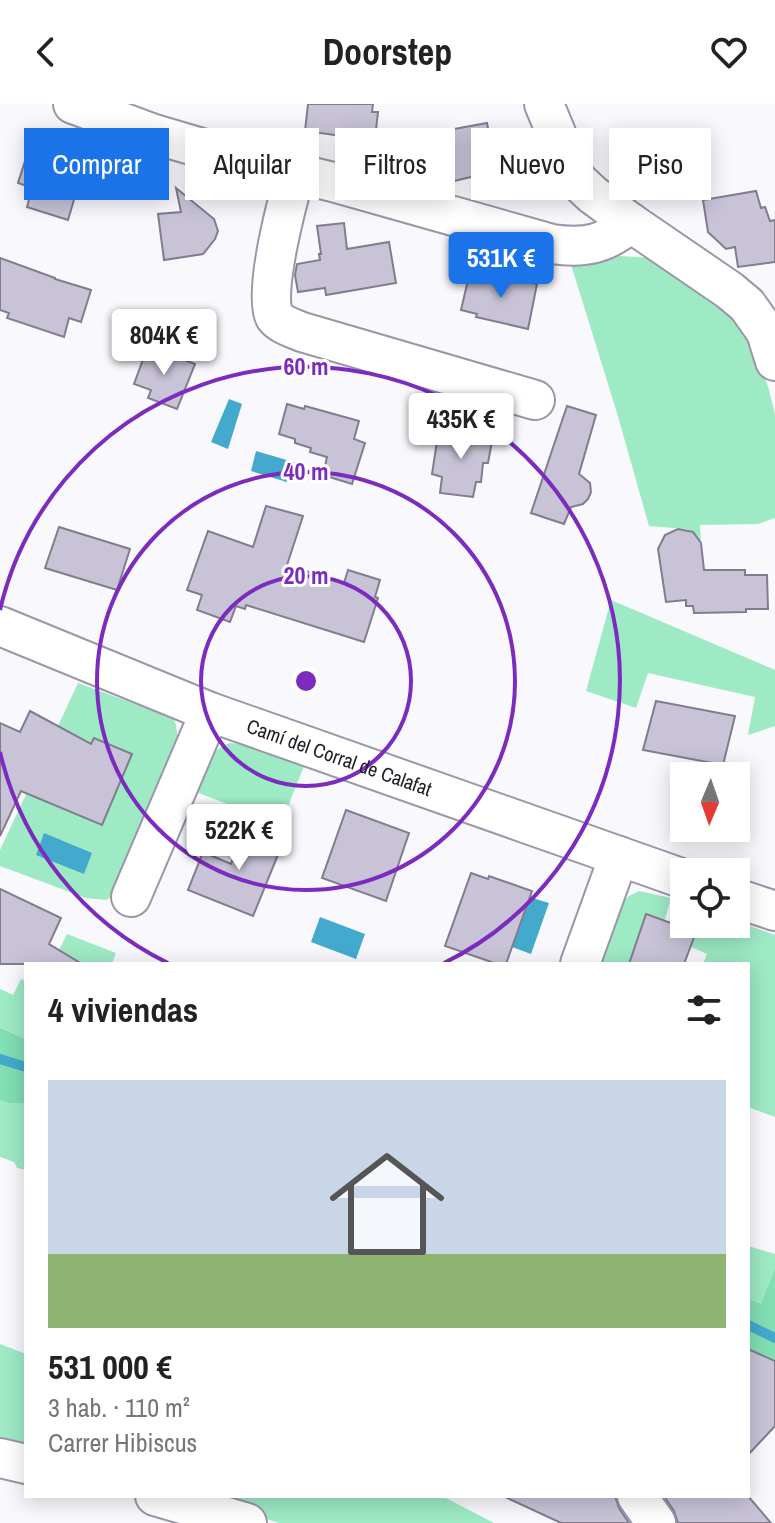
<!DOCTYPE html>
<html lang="es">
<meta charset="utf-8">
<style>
:root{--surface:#fff;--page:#f6f6f6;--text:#222;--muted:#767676;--accent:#1a73e8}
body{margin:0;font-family:"Archivo Narrow",sans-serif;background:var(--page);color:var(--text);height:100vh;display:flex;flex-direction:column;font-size:30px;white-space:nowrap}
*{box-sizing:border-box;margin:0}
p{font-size:26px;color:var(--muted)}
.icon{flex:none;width:44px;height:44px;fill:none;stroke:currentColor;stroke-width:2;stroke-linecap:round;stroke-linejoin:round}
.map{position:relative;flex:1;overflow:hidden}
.details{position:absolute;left:24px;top:858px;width:726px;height:536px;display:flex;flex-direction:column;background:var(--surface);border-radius:0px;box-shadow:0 4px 20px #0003}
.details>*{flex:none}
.top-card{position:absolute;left:24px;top:24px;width:728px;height:72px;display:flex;gap:16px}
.needle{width:52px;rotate:182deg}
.fabs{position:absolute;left:670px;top:658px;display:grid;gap:16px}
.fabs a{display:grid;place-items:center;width:80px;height:80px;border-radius:0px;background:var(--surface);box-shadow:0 4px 20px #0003;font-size:40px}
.price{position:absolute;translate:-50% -68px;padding:0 18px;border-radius:8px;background:#fff;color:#222;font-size:26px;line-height:52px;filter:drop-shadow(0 2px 4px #0008)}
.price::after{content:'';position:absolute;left:50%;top:48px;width:24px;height:18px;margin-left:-12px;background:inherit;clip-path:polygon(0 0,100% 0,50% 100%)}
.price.on{background:var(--accent);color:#fff}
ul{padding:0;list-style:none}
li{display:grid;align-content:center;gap:16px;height:424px;padding:0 24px}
li span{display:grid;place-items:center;height:248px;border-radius:0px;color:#555}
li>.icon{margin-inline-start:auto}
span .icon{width:144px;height:144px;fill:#fffc;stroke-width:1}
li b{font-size:34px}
h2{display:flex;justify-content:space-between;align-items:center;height:96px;padding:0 24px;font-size:34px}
.chip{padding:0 28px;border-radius:0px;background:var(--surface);box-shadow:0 4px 20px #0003;font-size:28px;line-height:72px}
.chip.on{background:var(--accent);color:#fff}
header{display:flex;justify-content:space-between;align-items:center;height:104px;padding:0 24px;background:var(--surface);font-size:36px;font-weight:700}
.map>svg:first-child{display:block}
</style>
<header><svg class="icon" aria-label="back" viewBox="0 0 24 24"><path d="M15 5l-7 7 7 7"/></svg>Doorstep<svg class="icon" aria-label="heart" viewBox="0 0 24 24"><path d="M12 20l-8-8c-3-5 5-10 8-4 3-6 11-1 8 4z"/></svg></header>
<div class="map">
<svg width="775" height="1419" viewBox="0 0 775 1419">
<rect width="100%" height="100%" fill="#f9f8fc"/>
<g fill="#9eeac5">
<path d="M 620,152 L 653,154 L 726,200 L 752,235 L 769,286 L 775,310 L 775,414 L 758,420 L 700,421 L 701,439 L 693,428 L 686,425 L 649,422 L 617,309 L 569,154 Z"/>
<path d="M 611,496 L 775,566 L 775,622 L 748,631 L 755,593 L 648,569 L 636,604 L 586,587 Z"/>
<path d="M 78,579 L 173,614 L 176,621 L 179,646 L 114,791 L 106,796 L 86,794 L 0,762 L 0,746 Z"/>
<path d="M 230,639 L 243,640 L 304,662 L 281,720 L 193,687 C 202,668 208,646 230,639 Z"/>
<path d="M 639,787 L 671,794 L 664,818 L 646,811 L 629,860 L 608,860 L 598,856 L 621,800 L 629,792 Z"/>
<path d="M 684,806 L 684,820 L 736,820 L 736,817 L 775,831 L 775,1013 L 748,1003 L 748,860 L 703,860 L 707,850 L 691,843 L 697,822 L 679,821 Z"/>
<path d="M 67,830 L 116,849 L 112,860 L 52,860 Z"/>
<path d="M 21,875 L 26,877 L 26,935 L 0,924 L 0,885 L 13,891 Z"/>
<path d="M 0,996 L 8,999 L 26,1000 L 26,1066 L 17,1064 L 14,1058 L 0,1053 Z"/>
<path d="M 748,1142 L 775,1150 L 775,1164 L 761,1201 L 748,1195 Z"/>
<path d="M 0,1240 L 26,1250 L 26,1348 L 0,1342 Z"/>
<path d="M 194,1392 L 442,1392 L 494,1419 L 279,1419 Z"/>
</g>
<g fill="#82deb3">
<path d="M 0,924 L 26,935 L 26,1000 L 8,999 L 0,996 Z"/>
<path d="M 775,1164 L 775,1322 L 748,1351 L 748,1195 L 761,1200 Z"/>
</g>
<g fill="#43aace">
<path d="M 229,295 L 242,300 L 228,345 L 211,338 Z"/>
<path d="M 256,347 L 297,359 L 290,379 L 251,367 Z"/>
<path d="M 201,702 L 239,718 L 232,737 L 194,722 Z"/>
<path d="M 44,729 L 92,749 L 84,770 L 36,751 Z"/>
<path d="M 529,793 L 549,799 L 531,850 L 512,843 Z"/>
<path d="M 320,813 L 365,830 L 356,855 L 311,838 Z"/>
</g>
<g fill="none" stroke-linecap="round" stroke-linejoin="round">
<g stroke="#43aace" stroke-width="10">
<path d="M 0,955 L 26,963"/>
<path d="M 748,1221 L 775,1234"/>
</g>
</g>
<g fill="#c8c3d7" stroke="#827c8f" stroke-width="2">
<path d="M 308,0 L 373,0 L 372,8 L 378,8 L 373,52 L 341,50 L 342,32 L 305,27 Z"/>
<path d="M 487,19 L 496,67 L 450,78 L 447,71 L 435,73 L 427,30 Z"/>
<path d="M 32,35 L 78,50 L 72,70 L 81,72 L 68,116 L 27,103 L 32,84 L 18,79 Z"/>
<path d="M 176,84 L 214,115 L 218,127 L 215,135 L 203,150 L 164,156 L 158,110 L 181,108 Z"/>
<path d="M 756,87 L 761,104 L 765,103 L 770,117 L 775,116 L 775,158 L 738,163 L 735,143 L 726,145 L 708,128 L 703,96 Z"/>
<path d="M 344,119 L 347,145 L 389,138 L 396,179 L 326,191 L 325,184 L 298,188 L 295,171 L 297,160 L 320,156 L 319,150 L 321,150 L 317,122 Z"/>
<path d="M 0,154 L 55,174 L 55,175 L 91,186 L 81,218 L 69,214 L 64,233 L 7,214 L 9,209 L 0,206 Z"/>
<path d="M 486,169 L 537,180 L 528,225 L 476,213 L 477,210 L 461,206 L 468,176 L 483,179 Z"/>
<path d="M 148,242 L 195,260 L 177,305 L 148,294 L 151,286 L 134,280 Z"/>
<path d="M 287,300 L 304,305 L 305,302 L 359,317 L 354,335 L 365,339 L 352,380 L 323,371 L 327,353 L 310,348 L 311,344 L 295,339 L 295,335 L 279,330 Z"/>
<path d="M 567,302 L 596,311 L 579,370 L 590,379 L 591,388 L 588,395 L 583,400 L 571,403 L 564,420 L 531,409 Z"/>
<path d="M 439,324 L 493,332 L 488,359 L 483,359 L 481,378 L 476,378 L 473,393 L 440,389 L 442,373 L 432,370 Z"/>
<path d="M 266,402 L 303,412 L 287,461 L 344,479 L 348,466 L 380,476 L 375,493 L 378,494 L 364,538 L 246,501 L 245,505 L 236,502 L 230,518 L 197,506 L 202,491 L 187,486 L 208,427 L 253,443 Z"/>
<path d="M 59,423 L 130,445 L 117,486 L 45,464 Z"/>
<path d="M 678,425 L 693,428 L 701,439 L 704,466 L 745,466 L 745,471 L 767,471 L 768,505 L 746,505 L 746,508 L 694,509 L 693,502 L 686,502 L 686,496 L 666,498 L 658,445 L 665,431 Z"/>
<path d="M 656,597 L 735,612 L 723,661 L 643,646 Z"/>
<path d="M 30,607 L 91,640 L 94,634 L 132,650 L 102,721 L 21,687 L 0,732 L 0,619 L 20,628 Z"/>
<path d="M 346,706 L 409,729 L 386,797 L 322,774 Z"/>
<path d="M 245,721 L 284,736 L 253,812 L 188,786 L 203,748 L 231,760 Z"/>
<path d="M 471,769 L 488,775 L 489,772 L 532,787 L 506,860 L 497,860 L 445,842 Z"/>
<path d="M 0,785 L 61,814 L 49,840 L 82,860 L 0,860 Z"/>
<path d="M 646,810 L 696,828 L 684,860 L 629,860 Z"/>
<path d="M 748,1245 L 775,1257 L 775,1322 L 748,1351 Z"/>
<path d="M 503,1392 L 615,1392 L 619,1404 L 629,1419 L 561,1419 Z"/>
<path d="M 664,1392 L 748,1392 L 771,1419 L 678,1419 L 674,1407 Z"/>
</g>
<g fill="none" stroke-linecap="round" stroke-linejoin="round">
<defs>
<g id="minor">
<path d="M 73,0 L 154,30 L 249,58 L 333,78 L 552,140 C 586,145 605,140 631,119"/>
<path d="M 544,0 L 556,29 L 563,54 L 570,66 L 579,78 L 593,91 L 631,119 L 729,186 L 747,201 L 766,228 L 775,257"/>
<path d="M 295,70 C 288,95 261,194 275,213 C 281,221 293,224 302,228 L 535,296"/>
<path id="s1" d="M 0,522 L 210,608 L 684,775"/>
<path d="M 131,793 L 210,608"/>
<path d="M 736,794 L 775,807"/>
<path d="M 580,860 L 619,752"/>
<path d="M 0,1354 L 26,1360"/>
<path d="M 155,1392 L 247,1419"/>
<path d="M 637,1392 L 656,1419"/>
</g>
</defs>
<use href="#minor" stroke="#9b96a9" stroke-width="42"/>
<use href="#minor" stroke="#fff" stroke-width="38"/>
</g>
<g fill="none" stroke="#7b2cbf" stroke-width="4">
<circle cx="306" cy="577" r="105"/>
<circle cx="306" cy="577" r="209"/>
<path d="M168 859A314 314 0 0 1 0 648M0 506A314 314 0 1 1 444 859"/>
</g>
<g text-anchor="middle" stroke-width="6" stroke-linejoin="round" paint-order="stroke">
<g font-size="20" fill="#201e26" stroke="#fff">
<text dy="7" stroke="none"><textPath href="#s1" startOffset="364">Camí del Corral de Calafat</textPath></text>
</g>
</g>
<circle cx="306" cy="577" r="12" fill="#7b2cbf" stroke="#fff" stroke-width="4"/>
<g font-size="24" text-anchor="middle" font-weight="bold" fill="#7b2cbf" stroke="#fff" stroke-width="6" stroke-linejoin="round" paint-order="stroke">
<text x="306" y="271">60 m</text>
<text x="306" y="376">40 m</text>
<text x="306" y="480">20 m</text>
</g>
</svg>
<div class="fabs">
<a><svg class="needle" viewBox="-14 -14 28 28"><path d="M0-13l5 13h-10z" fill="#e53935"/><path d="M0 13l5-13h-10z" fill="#767676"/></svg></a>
<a><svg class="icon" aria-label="locate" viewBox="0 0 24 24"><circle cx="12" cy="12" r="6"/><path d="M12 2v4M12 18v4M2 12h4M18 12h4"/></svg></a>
</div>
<b class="price on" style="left:501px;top:196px">531K €</b>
<b class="price" style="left:164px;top:273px">804K €</b>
<b class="price" style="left:461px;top:357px">435K €</b>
<b class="price" style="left:239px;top:768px">522K €</b>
<div class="top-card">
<a class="chip on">Comprar</a>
<a class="chip">Alquilar</a>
<a class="chip">Filtros</a>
<a class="chip">Nuevo</a>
<a class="chip">Piso</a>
</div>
<section class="details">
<h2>4 viviendas<svg class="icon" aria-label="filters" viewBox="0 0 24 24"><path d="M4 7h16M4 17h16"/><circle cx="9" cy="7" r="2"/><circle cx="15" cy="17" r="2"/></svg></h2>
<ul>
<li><span style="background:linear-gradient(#c9d6e8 70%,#8fb573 0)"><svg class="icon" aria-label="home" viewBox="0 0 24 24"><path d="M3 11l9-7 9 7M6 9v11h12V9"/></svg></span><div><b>531 000 €</b><p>3 hab. · 110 m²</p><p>Carrer Hibiscus</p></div></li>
</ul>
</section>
</div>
